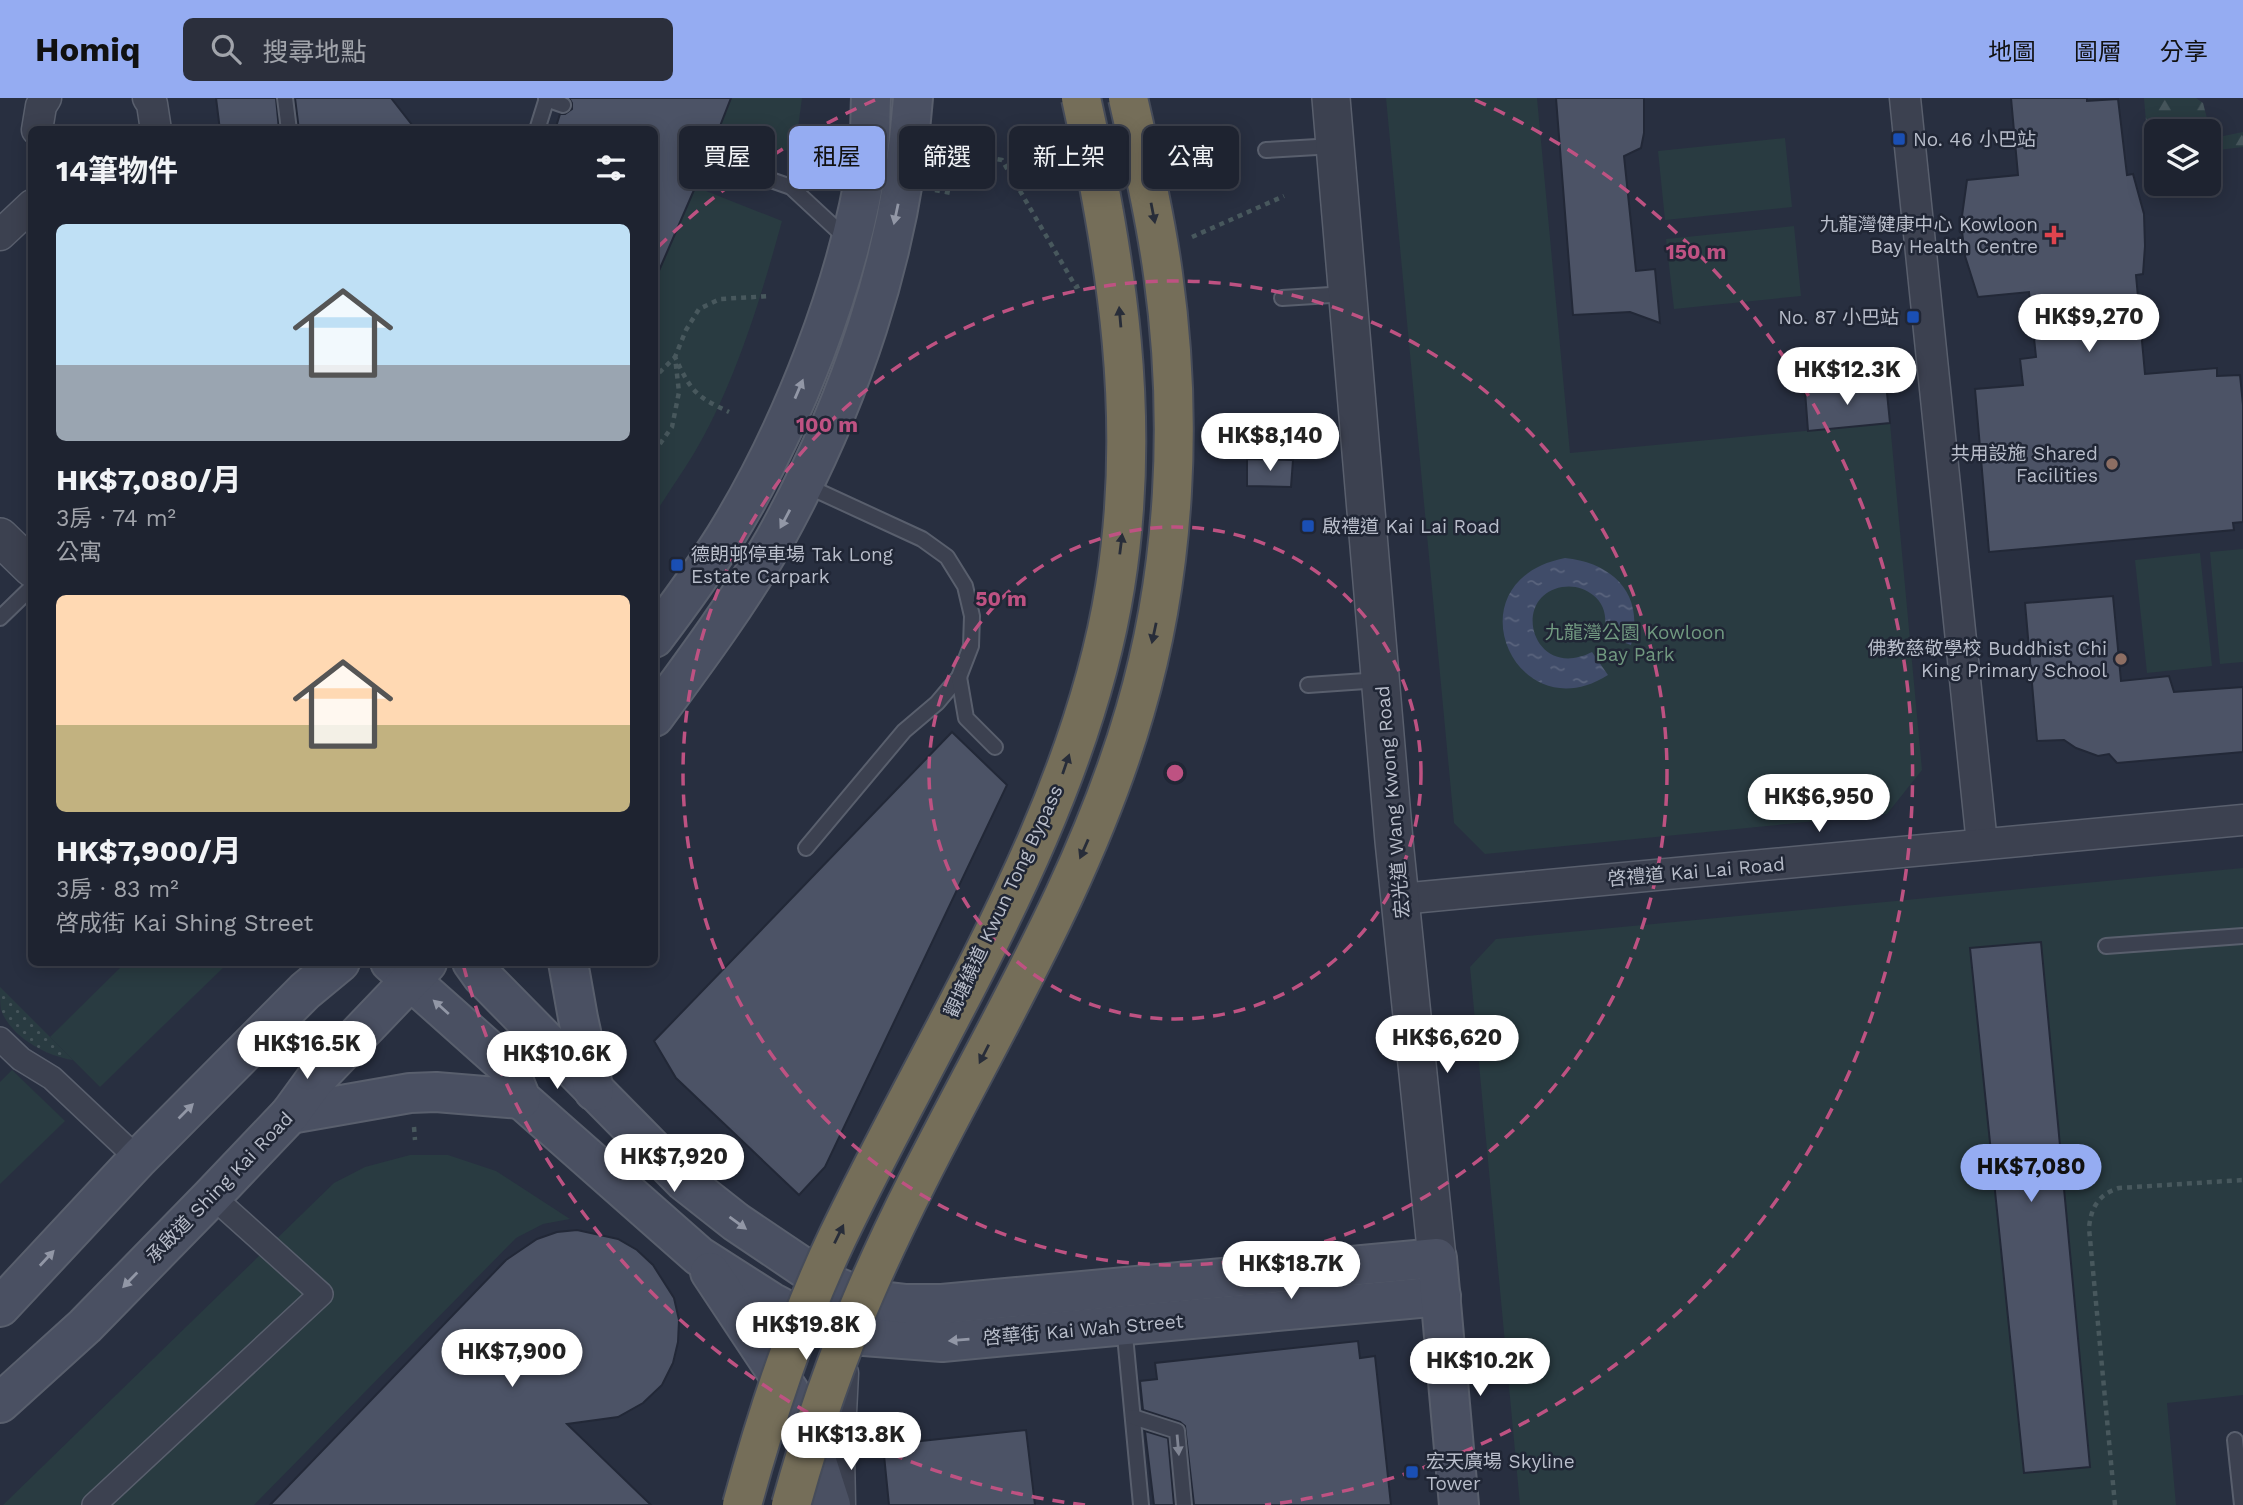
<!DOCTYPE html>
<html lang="zh-TW">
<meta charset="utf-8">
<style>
:root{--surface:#1e2330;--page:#2b2f3c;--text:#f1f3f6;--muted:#a1a4ab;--line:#3c404c;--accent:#95acf2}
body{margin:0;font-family:"Work Sans","Noto Sans TC",sans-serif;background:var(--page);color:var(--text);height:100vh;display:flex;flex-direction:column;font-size:26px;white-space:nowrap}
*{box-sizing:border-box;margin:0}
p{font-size:23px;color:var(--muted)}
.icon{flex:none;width:38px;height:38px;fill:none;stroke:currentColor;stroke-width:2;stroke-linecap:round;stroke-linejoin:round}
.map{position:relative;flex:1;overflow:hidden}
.panel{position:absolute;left:28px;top:28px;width:630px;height:840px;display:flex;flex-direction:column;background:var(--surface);border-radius:10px;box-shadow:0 4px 18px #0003,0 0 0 2px var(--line)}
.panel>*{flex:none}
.banner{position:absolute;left:679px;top:28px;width:665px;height:63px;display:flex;gap:14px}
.buttons{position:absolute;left:2144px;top:21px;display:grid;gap:14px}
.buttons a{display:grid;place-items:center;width:77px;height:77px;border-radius:10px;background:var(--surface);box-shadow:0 4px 18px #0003,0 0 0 2px var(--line);font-size:35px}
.price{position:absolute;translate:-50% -60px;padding:0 16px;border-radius:24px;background:#fff;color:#222;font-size:23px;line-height:46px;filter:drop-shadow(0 2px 4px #0008)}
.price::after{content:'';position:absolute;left:50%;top:42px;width:21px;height:16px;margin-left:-10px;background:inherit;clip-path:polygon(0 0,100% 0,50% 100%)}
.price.on{background:var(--accent);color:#111}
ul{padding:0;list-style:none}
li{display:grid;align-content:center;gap:14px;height:371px;padding:0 28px}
li span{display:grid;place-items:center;height:217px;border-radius:10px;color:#555}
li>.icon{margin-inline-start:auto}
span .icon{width:126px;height:126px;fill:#fffc;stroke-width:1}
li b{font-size:30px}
h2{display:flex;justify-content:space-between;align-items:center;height:84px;padding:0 28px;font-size:30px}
.tag{padding:0 24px;border-radius:10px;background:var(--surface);box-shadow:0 4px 18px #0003,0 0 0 2px var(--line);font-size:24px;line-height:63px}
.tag.on{background:var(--accent);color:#111}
header{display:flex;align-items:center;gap:42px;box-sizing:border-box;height:98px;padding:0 35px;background:var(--accent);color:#111}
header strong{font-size:33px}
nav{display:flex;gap:38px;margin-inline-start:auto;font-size:24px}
.search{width:490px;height:63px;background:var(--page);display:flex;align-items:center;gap:18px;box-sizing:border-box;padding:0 24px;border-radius:10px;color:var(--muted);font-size:26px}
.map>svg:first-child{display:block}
</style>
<header>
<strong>Homiq</strong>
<div class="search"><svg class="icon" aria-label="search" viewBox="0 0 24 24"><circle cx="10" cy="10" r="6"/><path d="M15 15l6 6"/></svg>搜尋地點</div>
<nav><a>地圖</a><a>圖層</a><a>分享</a></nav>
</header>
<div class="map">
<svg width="2243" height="1407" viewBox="0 0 2243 1407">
<defs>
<pattern id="grass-dots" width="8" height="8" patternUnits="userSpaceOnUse" patternTransform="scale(1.75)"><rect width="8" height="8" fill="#293b41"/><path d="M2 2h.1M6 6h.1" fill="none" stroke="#46555b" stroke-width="1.8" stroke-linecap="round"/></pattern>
<pattern id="forest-firs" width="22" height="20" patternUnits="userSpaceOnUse" patternTransform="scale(1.75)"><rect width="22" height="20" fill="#293b41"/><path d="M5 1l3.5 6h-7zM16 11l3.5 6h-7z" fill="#46555b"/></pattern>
<pattern id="water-ripples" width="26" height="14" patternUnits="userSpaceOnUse" patternTransform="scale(1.75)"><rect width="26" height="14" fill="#404c69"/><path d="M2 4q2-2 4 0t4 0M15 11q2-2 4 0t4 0" fill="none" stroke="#5a647d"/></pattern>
</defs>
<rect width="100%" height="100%" fill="#282f40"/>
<path fill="url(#grass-dots)" d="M 0,889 L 73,962 C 46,958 11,939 1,912 C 0,905 0,897 0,889 Z"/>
<path fill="url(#forest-firs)" d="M 2144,0 L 2196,0 L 2203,5 L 2210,32 L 2219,39 L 2243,34 L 2243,49 L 2209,53 L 2208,33 L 2156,33 L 2156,57 L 2149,58 Z"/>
<g fill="#293b41">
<path d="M 728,0 L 802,0 L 795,53 L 780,52 L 719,29 Z"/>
<path d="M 1386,0 L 1537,0 L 1570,355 L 1890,325 L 1922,672 L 1887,716 L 1485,756 L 1454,725 Z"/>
<path d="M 1785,40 L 1792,109 L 1665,122 L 1658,53 Z"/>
<path d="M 696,89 L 782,123 C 761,200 734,289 693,357 C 681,377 667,396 655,416 L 655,184 Z"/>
<path d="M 1794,128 L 1801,198 L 1674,211 L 1666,141 Z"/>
<path d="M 2243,451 L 2243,564 L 2220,566 L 2210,454 Z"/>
<path d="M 2200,455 L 2212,568 L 2147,575 L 2135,462 Z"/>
<path d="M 2243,770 L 2243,1297 L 2167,1305 L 2176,1407 L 1520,1407 L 1470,869 L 1496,841 Z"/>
<path d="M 125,865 L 228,865 L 100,989 L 50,939 Z"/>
<path d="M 12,972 L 65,1023 L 0,1086 L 0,984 Z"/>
<path d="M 410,1057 L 448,1057 L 496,1073 L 570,1121 L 543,1126 L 516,1140 L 254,1407 L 3,1407 L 334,1085 L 365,1069 Z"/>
</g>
<path fill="url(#water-ripples)" d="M 1565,460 C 1614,465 1645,497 1631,547 L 1604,537 C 1607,522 1606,507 1593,497 C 1585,490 1573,487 1562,489 C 1509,499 1533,584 1592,554 L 1608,577 C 1515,636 1448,483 1565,460 Z"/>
<g fill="#4c5366" stroke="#222837" stroke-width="2">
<path d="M 216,0 L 276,0 L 279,32 L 220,32 Z"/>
<path d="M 295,0 L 391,0 L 416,32 L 299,32 Z"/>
<path d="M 569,0 L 731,0 L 711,51 L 706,51 L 699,56 L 699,62 L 704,69 L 654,184 L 654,32 L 555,32 L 560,16 L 565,16 L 572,11 L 572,5 Z"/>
<path d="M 1556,0 L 1644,0 L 1644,35 L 1641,50 L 1624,58 L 1636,173 L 1655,171 L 1660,225 L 1630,214 L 1573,217 Z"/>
<path d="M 2011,0 L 2087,0 L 2087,3 L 2118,1 L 2127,77 L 2133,76 L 2144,116 L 2145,148 L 2143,176 L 2136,177 L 2145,276 L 2217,270 L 2217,278 L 2240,277 L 2243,307 L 2243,424 L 2233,425 L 2234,432 L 1989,454 L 1975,291 L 2023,287 L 2020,261 L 2036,259 L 2029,194 L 1978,199 L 1965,158 L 1961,125 L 1967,82 L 2018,77 Z"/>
<path d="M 1886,285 L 1890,325 L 1808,333 L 1805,293 Z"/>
<path d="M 1247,361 L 1293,362 L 1291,389 L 1247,388 Z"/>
<path d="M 2113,498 L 2121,583 L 2169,578 L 2174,594 L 2243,589 L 2243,654 L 2117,665 L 2109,656 L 2098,658 L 2076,650 L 2064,642 L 2037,643 L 2025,505 Z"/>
<path d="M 952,634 L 1007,687 L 825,1069 L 799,1097 L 676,980 L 654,943 Z"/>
<path d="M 2041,844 L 2090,1369 L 2024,1375 L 1970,850 Z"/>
<path d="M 577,1132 L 618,1141 L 637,1152 L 653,1167 L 674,1200 L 679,1222 L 678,1244 L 673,1265 L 662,1287 L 643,1305 L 618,1319 L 567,1326 L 651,1407 L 270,1407 L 506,1162 L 537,1141 L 557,1134 Z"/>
<path d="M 1358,1243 L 1360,1260 L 1375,1258 L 1391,1407 L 1194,1407 L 1185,1328 L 1180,1324 L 1143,1312 L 1140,1283 L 1157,1281 L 1155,1265 Z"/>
<path d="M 1026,1332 L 1035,1407 L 889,1407 L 883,1347 Z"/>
<path d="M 1145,1333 L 1168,1340 L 1174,1407 L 1154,1407 Z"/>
</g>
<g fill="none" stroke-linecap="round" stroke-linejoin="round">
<defs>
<g id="service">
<path d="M 285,0 L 289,32"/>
<path d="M 546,1 L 563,7"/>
<path d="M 537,32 L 547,0"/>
<path d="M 1266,52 L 1334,48"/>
<path d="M 708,60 L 791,89 L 846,140"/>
<path d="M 791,89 L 831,69 L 863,58"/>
<path d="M 1282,200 L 1347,196"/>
<path d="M 805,387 L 922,441 L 947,459 L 965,488 L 972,518 L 971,548 L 959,579 L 937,605 L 904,633 L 806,750"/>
<path d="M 0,520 L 32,489"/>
<path d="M 959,579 L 966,620 L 995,649"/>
<path d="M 1308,587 L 1380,582"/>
<path d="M 2106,848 L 2243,838"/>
<path d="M 1124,1227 L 1141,1407"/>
<path d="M 1133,1319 L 1177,1333 L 1184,1407"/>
<path d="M 2235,1342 L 2242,1407"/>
</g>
<g id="pedestrian">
<path d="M 0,941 L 21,961 L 52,980 L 138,1061"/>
<path d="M 94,1407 L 321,1196 L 212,1098"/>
</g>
<g id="minor">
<path d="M 148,0 L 152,6 L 156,32"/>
<path d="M 1905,0 L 1982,746"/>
<path d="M 37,32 L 41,8 L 46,0"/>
<path d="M 0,137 L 32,107"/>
<path d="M 1400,801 L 2243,722"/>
<path d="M 840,1407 L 839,1355 L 843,1275"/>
</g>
<g id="tertiary">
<path d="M 1331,0 L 1394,743 L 1437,1160"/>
<path d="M 0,439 L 32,470"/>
</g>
<g id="secondary">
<path d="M 654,540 C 679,507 703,474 725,439 C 791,332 850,183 868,58 C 871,39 870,19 871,0"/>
<path d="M 654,619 C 696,562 739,504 774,443 C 849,308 902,155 913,0"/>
<path d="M 390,864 L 508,969 L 521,1001 L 699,1158 L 771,1204 L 811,1225 L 851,1237 L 942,1244 L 1441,1198"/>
<path d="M 472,864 L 482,878 L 684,1083 L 736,1124 L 825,1184 L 865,1201 L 906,1206 L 942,1206 L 1437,1160 L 1459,1407"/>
<path d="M 568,864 L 578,920 L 594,993"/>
<path d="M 290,1016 L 410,995 L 436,994 L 521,1001"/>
<path d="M 710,1174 L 789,1293 L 804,1323 L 831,1407"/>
<path d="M 0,1209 L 138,1061 L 305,893 L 340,864"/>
<path d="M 0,1305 L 85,1228 L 212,1098 L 290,1016 L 314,983 L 427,865"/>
</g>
</defs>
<use href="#service" stroke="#595f6d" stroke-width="18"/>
<use href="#pedestrian" stroke="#595f6d" stroke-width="26"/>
<use href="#minor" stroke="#595f6d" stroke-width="33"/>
<use href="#tertiary" stroke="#595f6d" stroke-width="40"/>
<use href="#secondary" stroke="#595f6d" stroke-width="42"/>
<g stroke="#48585d" stroke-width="4.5" stroke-dasharray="5 5" stroke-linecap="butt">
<path d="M 958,55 L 1002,62 L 1076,189 L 1081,187"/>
<path d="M 935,92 L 951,95"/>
<path d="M 1192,139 L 1284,98"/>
<path d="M 654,283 L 656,278 L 675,259 C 691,293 695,298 729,314"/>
<path d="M 654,330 L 655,354"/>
<path d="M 654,354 L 672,329 L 679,294 L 675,259 L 686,232 L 699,211 L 720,201 L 771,198"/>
<path d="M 414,1029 L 415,1042"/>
<path d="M 2115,1407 L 2089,1130 C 2091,1109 2099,1096 2119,1090 L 2243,1082"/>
</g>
<use href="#service" stroke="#3c4150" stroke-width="14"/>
<use href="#pedestrian" stroke="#3c4150" stroke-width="23"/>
<use href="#minor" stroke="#3c4150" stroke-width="30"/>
<use href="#tertiary" stroke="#3c4150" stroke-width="37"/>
<use href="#secondary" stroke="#4a5062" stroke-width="38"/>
<defs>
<g id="motorway-bridge">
<path d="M 742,1407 C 767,1315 796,1226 837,1140 C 936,933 1079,718 1115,489 C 1142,322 1117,163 1081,0"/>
<path d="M 791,1407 C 811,1335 835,1264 865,1195 C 949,999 1075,820 1135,613 C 1176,473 1183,320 1163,176 C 1155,117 1141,58 1128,0"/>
</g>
</defs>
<use href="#motorway-bridge" stroke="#464c5a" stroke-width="42" stroke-linecap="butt"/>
<use href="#motorway-bridge" stroke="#756e59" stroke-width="38"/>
</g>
<defs><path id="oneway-solid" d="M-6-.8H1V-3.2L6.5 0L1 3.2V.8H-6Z" transform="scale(1.75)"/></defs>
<g fill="#282d39">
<use href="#oneway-solid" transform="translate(1153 115) rotate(79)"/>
<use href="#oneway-solid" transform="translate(1120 219) rotate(-95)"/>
<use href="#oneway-solid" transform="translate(1121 446) rotate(-83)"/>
<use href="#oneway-solid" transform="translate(1154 535) rotate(102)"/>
<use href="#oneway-solid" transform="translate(1066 666) rotate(-71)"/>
<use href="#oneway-solid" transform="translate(1084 751) rotate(114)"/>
<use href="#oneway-solid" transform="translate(984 956) rotate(117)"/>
<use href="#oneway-solid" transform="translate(839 1136) rotate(-64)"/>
</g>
<g fill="#9297a6">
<use href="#oneway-solid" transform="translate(896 116) rotate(102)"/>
<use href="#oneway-solid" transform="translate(799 291) rotate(-67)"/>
<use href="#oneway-solid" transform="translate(785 421) rotate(118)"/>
<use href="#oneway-solid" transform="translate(441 909) rotate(-138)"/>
<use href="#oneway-solid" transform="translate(186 1013) rotate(-45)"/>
<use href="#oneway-solid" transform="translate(738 1125) rotate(36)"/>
<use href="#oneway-solid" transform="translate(47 1160) rotate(-47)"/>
<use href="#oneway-solid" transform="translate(130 1182) rotate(134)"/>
<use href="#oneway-solid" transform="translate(959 1242) rotate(175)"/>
</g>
<use fill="#808593" href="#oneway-solid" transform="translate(1178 1347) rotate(85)"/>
<g fill="none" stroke="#be5282" stroke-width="3.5" stroke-dasharray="12 9">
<circle cx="1175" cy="675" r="246"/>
<circle cx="1175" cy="675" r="492"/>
<path d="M1085 1407A737 737 0 0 1 463 866M658 149A737 737 0 0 1 875 2M1475 2A737 737 0 0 1 1265 1407"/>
</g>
<g fill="#1a4fb4" stroke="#202635" stroke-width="2.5">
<rect x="1892" y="34" width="14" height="14" rx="3.5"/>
<rect x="1906" y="212" width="14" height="14" rx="3.5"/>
<rect x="1301" y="421" width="14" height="14" rx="3.5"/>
<rect x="670" y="460" width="14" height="14" rx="3.5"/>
<rect x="1405" y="1367" width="14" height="14" rx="3.5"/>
</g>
<path fill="#e0444e" stroke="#202635" stroke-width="2.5" d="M2050.5 126.5h7v7h7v7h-7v7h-7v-7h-7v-7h7z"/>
<g fill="#8d6e63" stroke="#202635" stroke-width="2.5">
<circle cx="2112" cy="366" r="7"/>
<circle cx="2121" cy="561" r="7"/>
</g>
<g text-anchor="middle" stroke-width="5" stroke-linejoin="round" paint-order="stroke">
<g font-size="19" fill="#b8bdca" stroke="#202635" text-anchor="start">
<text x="1913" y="48">No. 46 小巴站</text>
<text x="2038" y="133" text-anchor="end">九龍灣健康中心 Kowloon<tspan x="2038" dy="22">Bay Health Centre</tspan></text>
<text x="1899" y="226" text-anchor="end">No. 87 小巴站</text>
<text x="2098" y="362" text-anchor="end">共用設施 Shared<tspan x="2098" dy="22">Facilities</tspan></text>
<text x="1322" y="435">啟禮道 Kai Lai Road</text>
<text x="691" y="463">德朗邨停車場 Tak Long<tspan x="691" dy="22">Estate Carpark</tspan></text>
<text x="2107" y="557" text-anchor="end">佛教慈敬學校 Buddhist Chi<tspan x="2107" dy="22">King Primary School</tspan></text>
<text x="1426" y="1370">宏天廣場 Skyline<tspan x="1426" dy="22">Tower</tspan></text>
</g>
<g font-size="19" fill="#719980" stroke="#202635">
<text x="1635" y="541">九龍灣公園 Kowloon<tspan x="1635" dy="22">Bay Park</tspan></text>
</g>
<g font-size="19" fill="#b8bdca" stroke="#202635">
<text transform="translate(1392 704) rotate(-95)" y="7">宏光道 Wang Kwong Road</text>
<text transform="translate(1696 773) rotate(-5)" y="7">啓禮道 Kai Lai Road</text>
<text transform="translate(1003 803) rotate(-65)" y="7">觀塘繞道 Kwun Tong Bypass</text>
<text transform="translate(219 1089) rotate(-46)" y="7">承啟道 Shing Kai Road</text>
<text transform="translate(1083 1231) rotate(-5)" y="7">啓華街 Kai Wah Street</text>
</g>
</g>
<circle cx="1175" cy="675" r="10" fill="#be5282" stroke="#202635" stroke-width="3.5"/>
<g font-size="21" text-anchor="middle" font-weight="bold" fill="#be5282" stroke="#202635" stroke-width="5" stroke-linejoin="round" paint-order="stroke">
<text x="1696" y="161">150 m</text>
<text x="827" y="334">100 m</text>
<text x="1001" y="508">50 m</text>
</g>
</svg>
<div class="buttons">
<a><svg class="icon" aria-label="layers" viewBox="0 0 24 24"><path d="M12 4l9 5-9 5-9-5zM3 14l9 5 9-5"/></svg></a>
</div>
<b class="price" style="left:2089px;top:256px">HK$9,270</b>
<b class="price" style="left:1847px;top:309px">HK$12.3K</b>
<b class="price" style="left:1270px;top:375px">HK$8,140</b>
<b class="price" style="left:1819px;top:736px">HK$6,950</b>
<b class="price" style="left:1447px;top:977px">HK$6,620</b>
<b class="price" style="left:307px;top:983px">HK$16.5K</b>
<b class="price" style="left:557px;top:993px">HK$10.6K</b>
<b class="price" style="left:674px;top:1096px">HK$7,920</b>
<b class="price on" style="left:2031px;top:1106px">HK$7,080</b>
<b class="price" style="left:1291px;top:1203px">HK$18.7K</b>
<b class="price" style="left:806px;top:1264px">HK$19.8K</b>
<b class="price" style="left:512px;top:1291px">HK$7,900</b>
<b class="price" style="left:1480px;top:1300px">HK$10.2K</b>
<b class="price" style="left:851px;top:1374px">HK$13.8K</b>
<div class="banner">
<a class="tag">買屋</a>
<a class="tag on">租屋</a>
<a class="tag">篩選</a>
<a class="tag">新上架</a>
<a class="tag">公寓</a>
</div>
<section class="panel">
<h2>14筆物件<svg class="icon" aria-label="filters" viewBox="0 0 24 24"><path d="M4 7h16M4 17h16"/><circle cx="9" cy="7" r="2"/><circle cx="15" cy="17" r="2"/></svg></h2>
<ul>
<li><span style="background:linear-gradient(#bfe0f5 65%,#9aa5b1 0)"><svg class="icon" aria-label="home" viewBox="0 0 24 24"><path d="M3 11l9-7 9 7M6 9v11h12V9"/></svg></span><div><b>HK$7,080/月</b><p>3房 · 74 m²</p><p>公寓</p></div></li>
<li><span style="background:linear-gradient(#ffd9b3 60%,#c2b280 0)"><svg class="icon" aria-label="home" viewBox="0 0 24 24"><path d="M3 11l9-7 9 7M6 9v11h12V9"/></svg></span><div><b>HK$7,900/月</b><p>3房 · 83 m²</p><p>啓成街 Kai Shing Street</p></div></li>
</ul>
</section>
</div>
